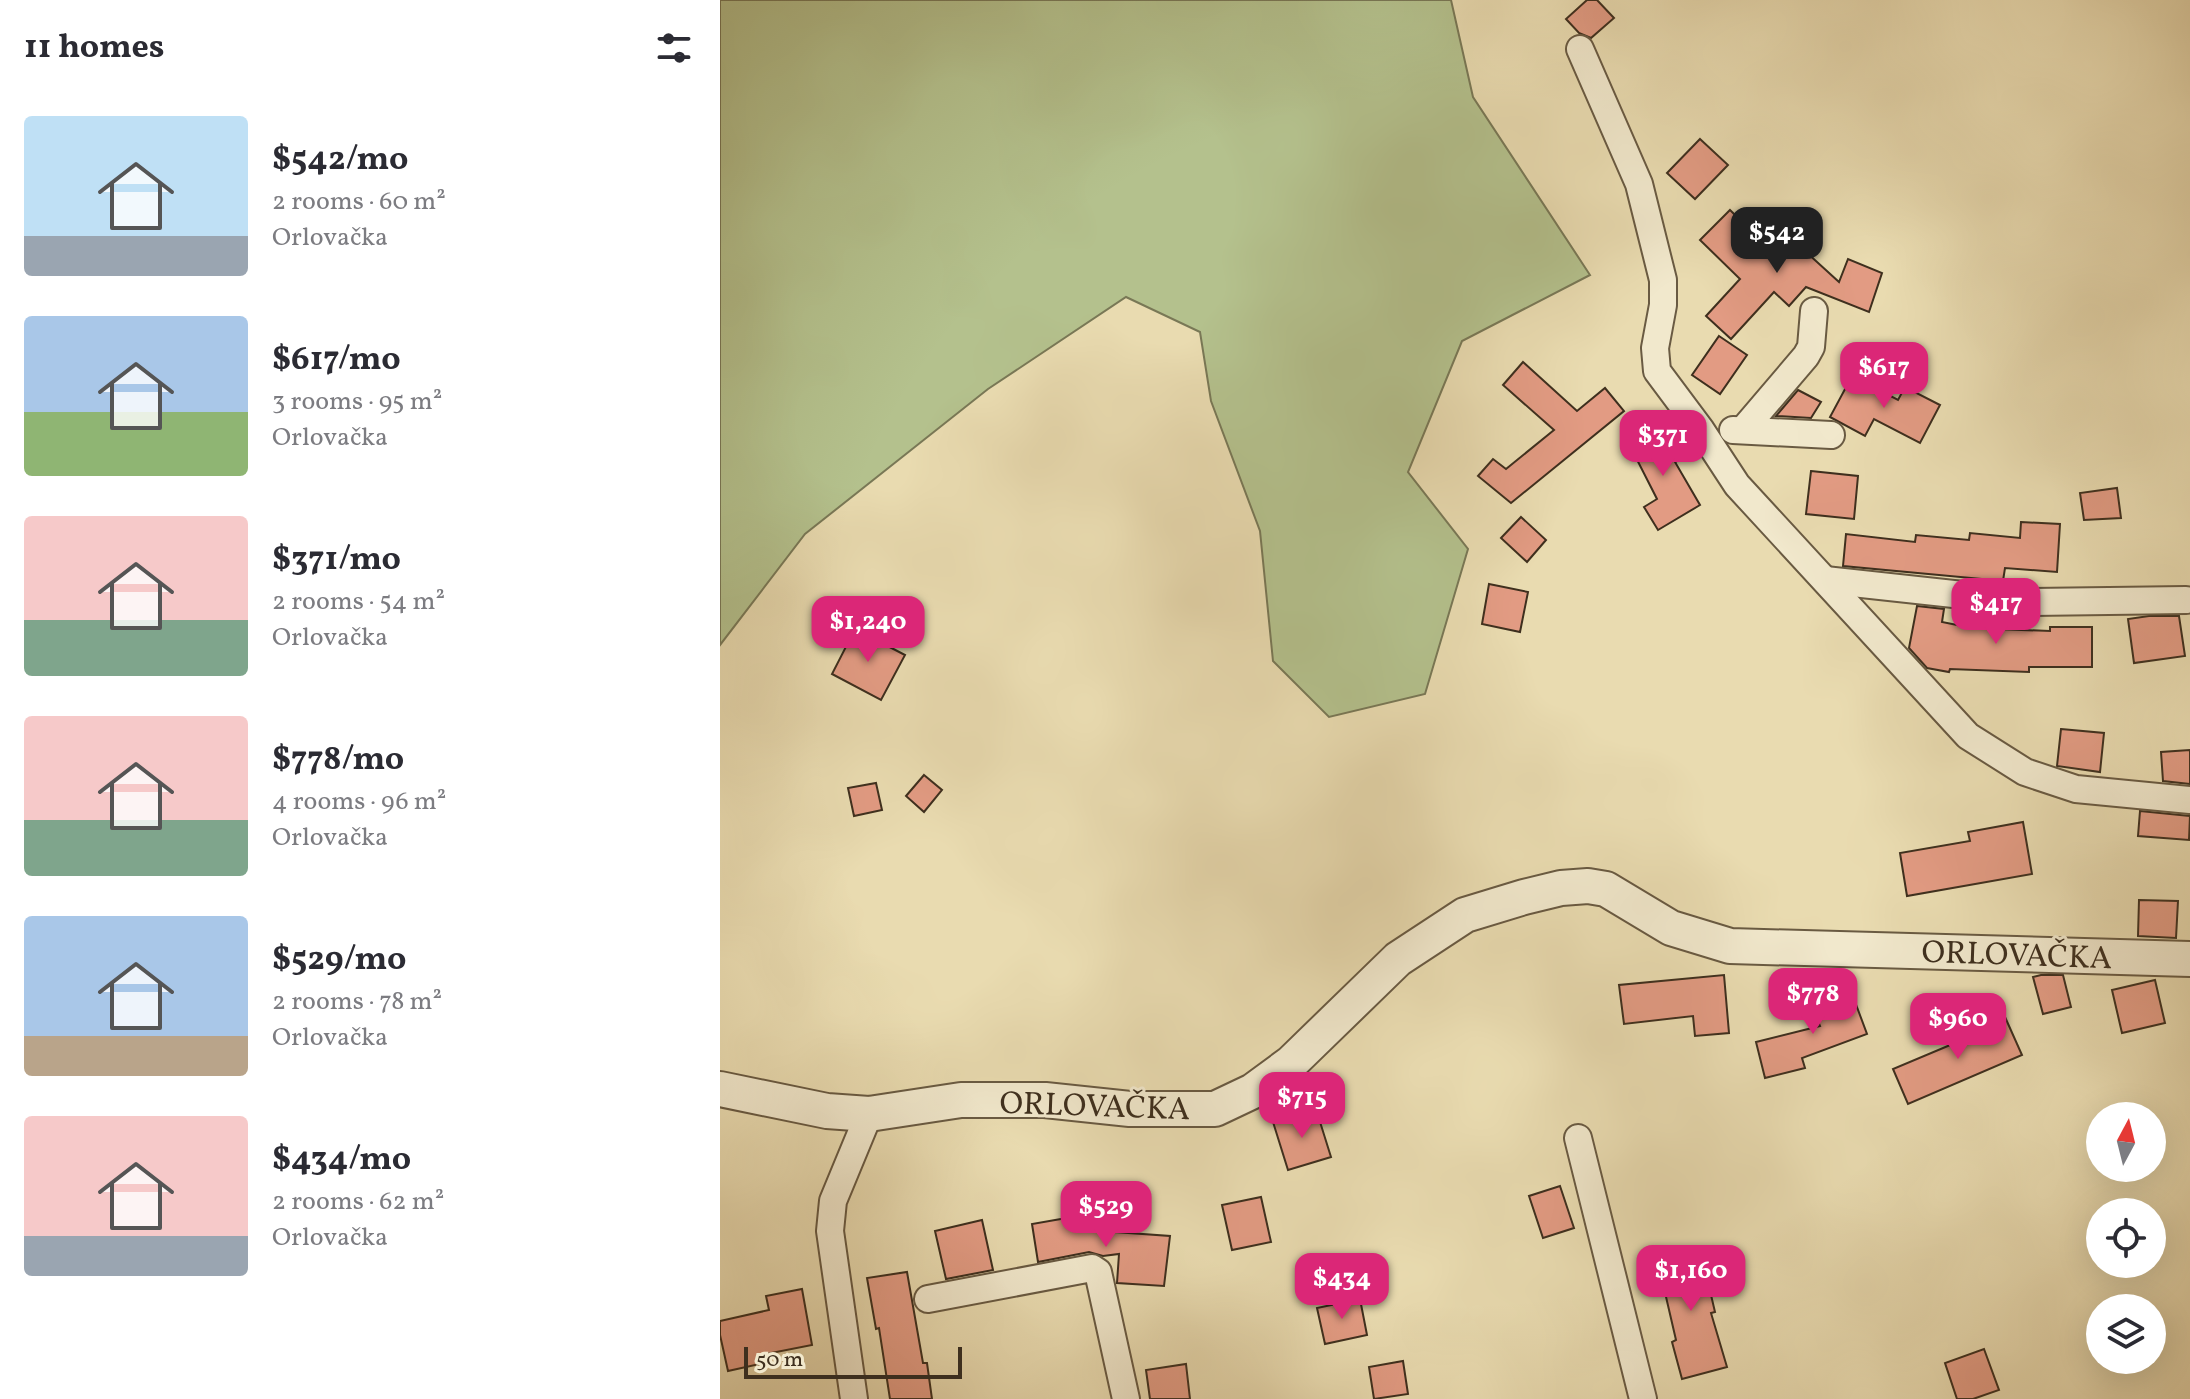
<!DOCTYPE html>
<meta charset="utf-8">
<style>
:root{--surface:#fff;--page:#f2f2f3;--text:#2b2b33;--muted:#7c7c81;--accent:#db2777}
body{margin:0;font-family:Vollkorn,serif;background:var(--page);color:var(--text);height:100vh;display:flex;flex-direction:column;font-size:30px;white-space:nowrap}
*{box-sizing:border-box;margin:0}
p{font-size:26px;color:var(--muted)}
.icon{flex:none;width:44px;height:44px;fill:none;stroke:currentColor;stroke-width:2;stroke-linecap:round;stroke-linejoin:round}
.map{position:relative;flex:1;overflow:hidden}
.sheet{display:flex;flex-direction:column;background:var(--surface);width:720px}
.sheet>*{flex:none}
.needle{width:52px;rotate:7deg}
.buttons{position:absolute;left:1366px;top:1102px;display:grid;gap:16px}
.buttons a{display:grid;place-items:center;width:80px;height:80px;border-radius:50%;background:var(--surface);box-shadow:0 8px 32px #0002;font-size:40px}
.scale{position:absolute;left:24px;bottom:20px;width:218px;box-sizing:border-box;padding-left:8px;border:4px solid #3e2f1e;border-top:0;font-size:22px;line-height:28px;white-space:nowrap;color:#3e2f1e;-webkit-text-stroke:6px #f1e8cc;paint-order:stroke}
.price{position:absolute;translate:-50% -68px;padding:0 18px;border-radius:16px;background:var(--accent);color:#fff;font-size:26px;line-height:52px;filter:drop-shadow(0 2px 4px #0008)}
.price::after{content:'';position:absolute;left:50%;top:48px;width:24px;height:18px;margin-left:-12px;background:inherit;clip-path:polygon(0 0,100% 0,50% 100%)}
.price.active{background:#222;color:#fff}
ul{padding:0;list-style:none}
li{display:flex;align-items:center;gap:24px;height:200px;padding:0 24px}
li span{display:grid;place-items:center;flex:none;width:224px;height:160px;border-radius:8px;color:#555}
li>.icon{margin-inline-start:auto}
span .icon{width:96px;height:96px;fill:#fffc;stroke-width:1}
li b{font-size:34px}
h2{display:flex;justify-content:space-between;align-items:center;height:96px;padding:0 24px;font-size:34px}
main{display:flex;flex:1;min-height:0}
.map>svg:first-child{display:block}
</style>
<main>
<section class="sheet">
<h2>11 homes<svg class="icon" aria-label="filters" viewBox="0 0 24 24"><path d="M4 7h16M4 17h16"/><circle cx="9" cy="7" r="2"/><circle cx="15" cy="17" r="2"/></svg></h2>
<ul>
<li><span style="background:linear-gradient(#bfe0f5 75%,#9aa5b1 0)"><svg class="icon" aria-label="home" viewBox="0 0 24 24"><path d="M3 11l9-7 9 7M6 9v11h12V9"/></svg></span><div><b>$542/mo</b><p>2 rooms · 60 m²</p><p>Orlovačka</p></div></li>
<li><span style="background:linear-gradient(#a9c7e8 60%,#8fb573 0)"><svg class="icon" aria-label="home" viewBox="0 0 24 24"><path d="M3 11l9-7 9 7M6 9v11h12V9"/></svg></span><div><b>$617/mo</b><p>3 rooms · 95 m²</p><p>Orlovačka</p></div></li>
<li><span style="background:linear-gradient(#f6c9c9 65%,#7fa58c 0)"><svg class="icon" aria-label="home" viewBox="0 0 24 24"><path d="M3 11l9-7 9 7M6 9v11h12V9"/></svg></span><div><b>$371/mo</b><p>2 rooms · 54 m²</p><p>Orlovačka</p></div></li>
<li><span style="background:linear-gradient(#f6c9c9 65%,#7fa58c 0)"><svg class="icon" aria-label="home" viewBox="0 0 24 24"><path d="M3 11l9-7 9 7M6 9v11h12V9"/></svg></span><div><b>$778/mo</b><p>4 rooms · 96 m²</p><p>Orlovačka</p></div></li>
<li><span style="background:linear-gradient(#a9c7e8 75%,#b9a48a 0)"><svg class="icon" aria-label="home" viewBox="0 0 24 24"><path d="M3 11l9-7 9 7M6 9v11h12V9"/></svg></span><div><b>$529/mo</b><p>2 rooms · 78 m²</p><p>Orlovačka</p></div></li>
<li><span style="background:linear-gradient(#f6c9c9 75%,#9aa5b1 0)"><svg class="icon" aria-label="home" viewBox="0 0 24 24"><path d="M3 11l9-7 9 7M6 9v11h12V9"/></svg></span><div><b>$434/mo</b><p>2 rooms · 62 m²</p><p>Orlovačka</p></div></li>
</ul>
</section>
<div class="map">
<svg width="1470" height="1399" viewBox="0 0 1470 1399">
<rect width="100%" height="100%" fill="#e9dbb0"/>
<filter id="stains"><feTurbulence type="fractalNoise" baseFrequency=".0025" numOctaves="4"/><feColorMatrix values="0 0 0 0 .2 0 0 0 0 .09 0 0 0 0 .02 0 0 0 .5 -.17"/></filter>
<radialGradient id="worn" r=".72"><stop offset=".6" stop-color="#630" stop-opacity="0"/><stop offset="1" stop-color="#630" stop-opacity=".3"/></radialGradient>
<path fill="#b4c18d" stroke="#797856" stroke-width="2" d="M 0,0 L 731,0 L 753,97 L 870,275 L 742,341 L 688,472 L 748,549 L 705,694 L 609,717 L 553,661 L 540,531 L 491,401 L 480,332 L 406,297 L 268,389 L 85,534 L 0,645 Z"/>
<g fill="#e29b83" stroke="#3e2f1e" stroke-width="2">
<path d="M 867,0 L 877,0 L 894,18 L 871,38 L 859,33 L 846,19 Z"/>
<path d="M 980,139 L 1008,165 L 975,199 L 947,173 Z"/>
<path d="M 1010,210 L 1059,258 L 1074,241 L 1119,282 L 1128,259 L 1162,273 L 1149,312 L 1086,287 L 1069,306 L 1054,292 L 1011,339 L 986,316 L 1020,279 L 980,240 Z"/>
<path d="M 999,336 L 1027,355 L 1000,394 L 972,375 Z"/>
<path d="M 803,362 L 857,411 L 885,388 L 904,411 L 791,503 L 758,476 L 773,459 L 786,469 L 834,430 L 783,385 Z"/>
<path d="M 1132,376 L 1178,400 L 1185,387 L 1220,405 L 1200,443 L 1154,419 L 1145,436 L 1110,417 Z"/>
<path d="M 1078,390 L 1101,402 L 1091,418 L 1056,416 Z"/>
<path d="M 941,426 L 959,460 L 955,462 L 980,505 L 938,530 L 924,507 L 937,499 L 908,442 Z"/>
<path d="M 1091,471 L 1138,476 L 1134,519 L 1086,514 Z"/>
<path d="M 1397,488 L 1401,518 L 1364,520 L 1360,493 Z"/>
<path d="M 801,517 L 826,540 L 807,562 L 781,538 Z"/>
<path d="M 1301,522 L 1340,524 L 1337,572 L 1285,568 L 1283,581 L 1123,566 L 1126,534 L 1195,542 L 1196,535 L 1249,540 L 1250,533 L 1300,538 Z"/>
<path d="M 769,584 L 808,592 L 800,632 L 762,624 Z"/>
<path d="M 1197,606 L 1224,609 L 1222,622 L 1252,628 L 1330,631 L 1330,627 L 1372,627 L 1372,667 L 1309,667 L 1309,672 L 1230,669 L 1229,672 L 1207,668 L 1189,648 Z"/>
<path d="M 1429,616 L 1459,616 L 1465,656 L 1414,663 L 1408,619 Z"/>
<path d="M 135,629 L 185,655 L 161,700 L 112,674 Z"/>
<path d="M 1341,729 L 1384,733 L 1380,772 L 1337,766 Z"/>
<path d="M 1470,750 L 1470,784 L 1443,781 L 1441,752 Z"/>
<path d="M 204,775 L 222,790 L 204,812 L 186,796 Z"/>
<path d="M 156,783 L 162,810 L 134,816 L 128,788 Z"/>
<path d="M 1420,811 L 1470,816 L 1469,840 L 1418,836 Z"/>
<path d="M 1303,822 L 1312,874 L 1187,896 L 1180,853 L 1250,841 L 1248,832 Z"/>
<path d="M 1419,900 L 1458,901 L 1456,938 L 1418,936 Z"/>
<path d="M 1004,975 L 1009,1033 L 975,1036 L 973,1016 L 904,1024 L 899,985 Z"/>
<path d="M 1321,975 L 1343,975 L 1351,1007 L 1323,1014 L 1313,977 Z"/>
<path d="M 1435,980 L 1445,1023 L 1402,1033 L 1392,990 Z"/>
<path d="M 1131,991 L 1147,1034 L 1082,1058 L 1085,1068 L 1045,1078 L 1036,1042 L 1100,1026 L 1092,1006 Z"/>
<path d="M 1285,1017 L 1302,1055 L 1188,1104 L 1173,1069 L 1235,1043 L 1233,1040 Z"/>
<path d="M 596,1109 L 611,1157 L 568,1170 L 553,1122 Z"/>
<path d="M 840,1186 L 854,1228 L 823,1238 L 809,1196 Z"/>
<path d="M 541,1197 L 551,1242 L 512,1250 L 502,1205 Z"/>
<path d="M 364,1215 L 367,1230 L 450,1236 L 444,1286 L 397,1283 L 399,1254 L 383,1256 L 369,1252 L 318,1262 L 312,1224 Z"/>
<path d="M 262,1220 L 273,1270 L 226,1279 L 215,1231 Z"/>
<path d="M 980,1248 L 995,1312 L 991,1313 L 1007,1367 L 962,1379 L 952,1342 L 956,1340 L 937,1258 Z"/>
<path d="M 187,1272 L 203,1363 L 207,1363 L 212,1399 L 170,1399 L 159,1328 L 156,1329 L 147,1278 Z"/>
<path d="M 82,1289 L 92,1345 L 46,1354 L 48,1362 L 8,1371 L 0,1335 L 0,1321 L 49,1310 L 46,1296 Z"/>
<path d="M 640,1299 L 647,1335 L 605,1344 L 597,1308 Z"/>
<path d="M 1264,1349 L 1279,1390 L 1253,1399 L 1237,1399 L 1225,1363 Z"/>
<path d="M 683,1361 L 688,1394 L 654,1399 L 649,1367 Z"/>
<path d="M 466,1364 L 470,1399 L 430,1399 L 426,1370 Z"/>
</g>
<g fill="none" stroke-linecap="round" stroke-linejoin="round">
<defs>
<g id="minor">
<path d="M 860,49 L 919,184 L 943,280 L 943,305 L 935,348 L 937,371 L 981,430 L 1017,485 L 1248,736 L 1305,772 L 1356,789 L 1470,800"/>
<path d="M 1013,430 L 1111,435"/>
<path d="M 1023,430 L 1086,356 L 1091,347 L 1094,311"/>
<path d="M 1105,580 L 1307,602 L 1466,600"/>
<path d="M 858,1138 L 923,1399"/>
<path d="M 208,1299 L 372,1268 L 378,1272 L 406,1399"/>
<path d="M 134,1399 L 110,1231 L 113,1201 L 149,1114"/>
</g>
<path id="tertiary" d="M 0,1089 L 107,1111 L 149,1114 L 241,1100 L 325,1100 L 410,1109 L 495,1109 L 533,1091 L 571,1063 L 678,959 L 745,915 L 804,897 L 841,888 L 868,886 L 886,889 L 951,928 L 1010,946 L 1470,959"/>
</defs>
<use href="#minor" stroke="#695a42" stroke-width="30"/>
<use href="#tertiary" stroke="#695a42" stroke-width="38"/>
<use href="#minor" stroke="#f1e8cc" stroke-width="26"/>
<use href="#tertiary" stroke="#f1e8cc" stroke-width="34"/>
</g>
<g text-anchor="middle" stroke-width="6" stroke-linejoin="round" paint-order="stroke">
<g font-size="32" fill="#3e2f1e" stroke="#f1e8cc">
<text transform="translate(1297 954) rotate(2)" y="11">ORLOVAČKA</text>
<text transform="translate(375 1105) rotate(2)" y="11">ORLOVAČKA</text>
</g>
</g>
<rect width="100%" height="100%" filter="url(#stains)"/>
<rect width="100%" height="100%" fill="url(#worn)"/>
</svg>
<div class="buttons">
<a><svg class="needle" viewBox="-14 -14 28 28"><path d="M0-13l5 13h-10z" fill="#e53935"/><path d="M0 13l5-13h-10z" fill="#7c7c81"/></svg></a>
<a><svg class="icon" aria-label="locate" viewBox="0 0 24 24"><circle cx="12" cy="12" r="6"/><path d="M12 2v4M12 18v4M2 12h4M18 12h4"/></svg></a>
<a><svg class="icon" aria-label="layers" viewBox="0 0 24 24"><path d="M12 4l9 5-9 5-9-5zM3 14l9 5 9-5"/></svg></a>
</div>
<div class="scale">50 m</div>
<b class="price active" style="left:1057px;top:275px">$542</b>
<b class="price" style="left:1164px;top:410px">$617</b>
<b class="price" style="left:943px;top:478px">$371</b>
<b class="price" style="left:1276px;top:646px">$417</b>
<b class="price" style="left:148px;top:664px">$1,240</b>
<b class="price" style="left:1093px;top:1036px">$778</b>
<b class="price" style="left:1238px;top:1061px">$960</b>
<b class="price" style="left:582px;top:1140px">$715</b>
<b class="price" style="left:386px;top:1249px">$529</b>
<b class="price" style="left:971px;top:1313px">$1,160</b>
<b class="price" style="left:622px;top:1321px">$434</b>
</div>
</main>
